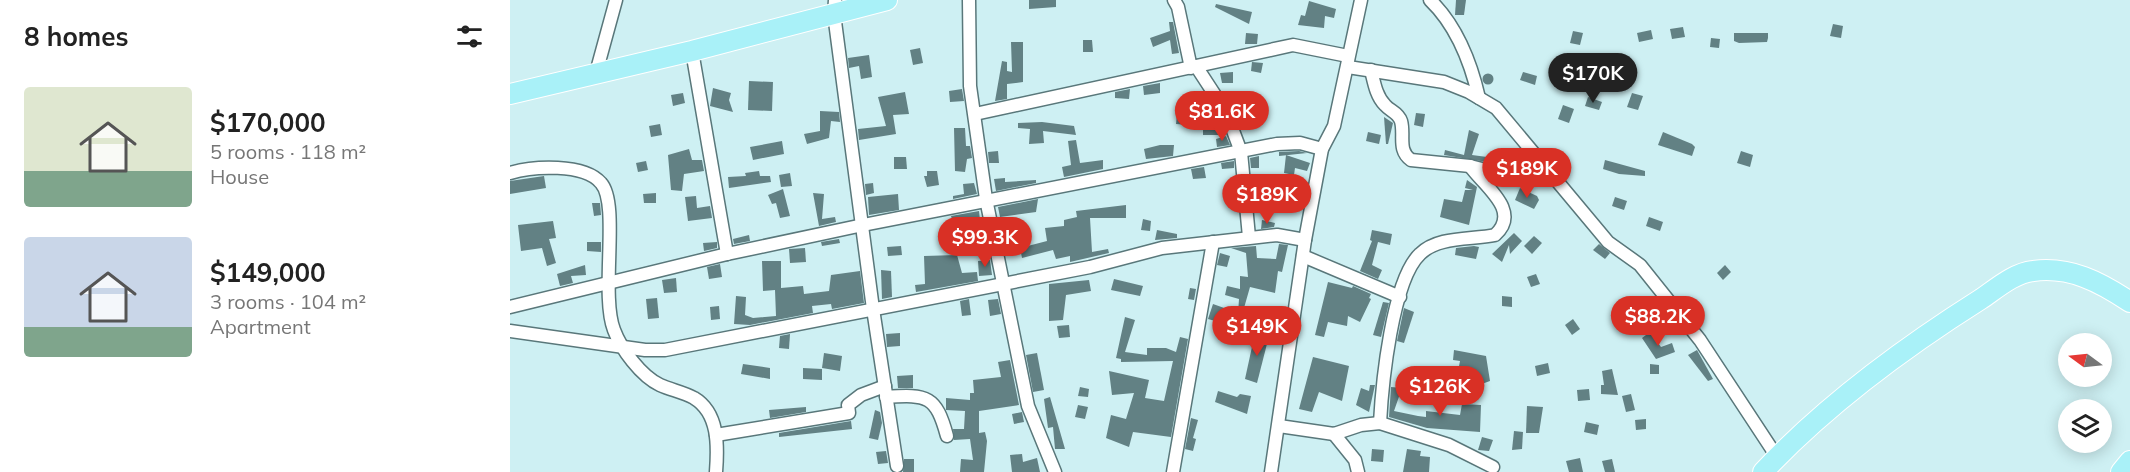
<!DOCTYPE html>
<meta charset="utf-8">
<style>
:root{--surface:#fff;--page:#f2f2f2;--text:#222;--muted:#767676;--accent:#d93025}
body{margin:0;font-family:Mulish,sans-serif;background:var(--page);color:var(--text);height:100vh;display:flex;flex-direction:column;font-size:22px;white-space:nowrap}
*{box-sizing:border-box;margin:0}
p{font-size:20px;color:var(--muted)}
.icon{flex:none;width:33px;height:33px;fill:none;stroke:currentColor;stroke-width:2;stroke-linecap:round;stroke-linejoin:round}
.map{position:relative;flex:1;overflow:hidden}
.details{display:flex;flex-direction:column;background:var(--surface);width:510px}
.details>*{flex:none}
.needle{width:39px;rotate:285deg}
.tools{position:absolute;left:1548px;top:333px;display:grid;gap:12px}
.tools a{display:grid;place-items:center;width:54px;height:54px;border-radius:50%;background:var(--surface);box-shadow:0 3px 15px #0003;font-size:30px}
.price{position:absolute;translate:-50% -51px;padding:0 14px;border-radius:21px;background:var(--accent);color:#fff;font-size:20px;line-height:39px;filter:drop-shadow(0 2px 3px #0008)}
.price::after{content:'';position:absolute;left:50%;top:36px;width:18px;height:14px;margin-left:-9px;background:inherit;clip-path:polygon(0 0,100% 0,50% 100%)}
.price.on{background:#222;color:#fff}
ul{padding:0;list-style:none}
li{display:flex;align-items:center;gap:18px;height:150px;padding:0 24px}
li span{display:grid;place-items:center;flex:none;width:168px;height:120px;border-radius:6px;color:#555}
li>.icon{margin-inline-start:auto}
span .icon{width:72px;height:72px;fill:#fffc;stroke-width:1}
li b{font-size:26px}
h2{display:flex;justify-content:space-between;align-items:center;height:72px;padding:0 24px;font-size:26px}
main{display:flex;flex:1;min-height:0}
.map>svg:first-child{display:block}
</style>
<main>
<section class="details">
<h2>8 homes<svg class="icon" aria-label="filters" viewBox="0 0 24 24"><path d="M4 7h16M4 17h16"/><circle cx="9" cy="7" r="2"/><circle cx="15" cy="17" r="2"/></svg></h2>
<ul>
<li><span style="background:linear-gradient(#dfe7d0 70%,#7fa58c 0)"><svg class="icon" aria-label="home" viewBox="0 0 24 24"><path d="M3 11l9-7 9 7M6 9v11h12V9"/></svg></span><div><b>$170,000</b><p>5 rooms · 118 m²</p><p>House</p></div></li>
<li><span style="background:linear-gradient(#c9d6e8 75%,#7fa58c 0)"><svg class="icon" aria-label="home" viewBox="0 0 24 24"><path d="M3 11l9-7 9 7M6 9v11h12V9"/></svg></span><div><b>$149,000</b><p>3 rooms · 104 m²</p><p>Apartment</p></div></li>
</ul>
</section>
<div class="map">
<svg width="1620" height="472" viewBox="0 0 1620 472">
<rect width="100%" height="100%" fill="#cef0f3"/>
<g fill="#628184">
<path d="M 519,0 L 546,0 L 546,7 L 519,9 Z"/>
<path d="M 946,0 L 956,0 L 954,15 L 945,15 Z"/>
<path d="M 799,1 L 826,9 L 824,18 L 815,16 L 814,28 L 788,25 L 791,15 L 795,16 Z"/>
<path d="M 706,4 L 742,12 L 739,24 L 705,7 Z"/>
<path d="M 659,22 L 663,22 L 669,53 L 662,54 L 660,40 L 643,47 L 640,38 L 660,31 Z"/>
<path d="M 1323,24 L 1333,26 L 1331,38 L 1320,36 Z"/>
<path d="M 1173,27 L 1175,37 L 1162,39 L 1160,29 Z"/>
<path d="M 1141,30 L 1143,39 L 1129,42 L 1127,33 Z"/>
<path d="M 1063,31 L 1073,33 L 1070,45 L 1060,43 Z"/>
<path d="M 736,33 L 748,34 L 747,44 L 735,44 Z"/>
<path d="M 1224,33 L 1258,33 L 1258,38 L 1257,42 L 1229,43 L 1224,41 Z"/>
<path d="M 1201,38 L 1210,39 L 1209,48 L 1200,47 Z"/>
<path d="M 573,40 L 582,40 L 583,52 L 573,52 Z"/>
<path d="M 501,42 L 513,42 L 513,82 L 497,84 L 497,99 L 485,101 L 492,61 L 497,62 L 497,71 L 502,72 Z"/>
<path d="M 410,48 L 413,63 L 403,65 L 400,50 Z"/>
<path d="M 359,55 L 362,77 L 351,79 L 349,66 L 339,68 L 338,58 Z"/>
<path d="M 1070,61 L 1082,65 L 1077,80 L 1066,76 Z"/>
<path d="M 742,62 L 753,63 L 751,73 L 741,71 Z"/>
<path d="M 723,72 L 723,83 L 712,83 L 710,73 Z"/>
<path d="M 1013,72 L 1027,76 L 1025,85 L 1010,80 Z"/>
<circle cx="978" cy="79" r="5.5"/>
<path d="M 239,81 L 263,82 L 262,111 L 238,110 Z"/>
<path d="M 650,83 L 650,93 L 634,95 L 633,86 Z"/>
<path d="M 203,88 L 221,93 L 219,100 L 223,112 L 200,106 Z"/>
<path d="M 452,89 L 454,101 L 440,102 L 439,91 Z"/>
<path d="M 620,89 L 619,99 L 605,98 L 605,92 Z"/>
<path d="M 395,92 L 399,114 L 383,115 L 386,134 L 349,140 L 348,129 L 376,126 L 368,97 Z"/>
<path d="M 173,93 L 175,103 L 163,106 L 161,95 Z"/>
<path d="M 694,93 L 697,99 L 699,117 L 709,117 L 713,135 L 693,135 L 693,126 L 666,124 L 667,114 L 683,115 L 682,106 L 688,106 L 686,94 Z"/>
<path d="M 1122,93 L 1133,96 L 1128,110 L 1117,107 Z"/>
<path d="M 1078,97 L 1092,102 L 1089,110 L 1075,106 Z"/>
<path d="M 1053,105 L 1064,109 L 1059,123 L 1048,119 Z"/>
<path d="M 310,111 L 329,112 L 330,122 L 321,121 L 319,138 L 297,144 L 294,134 L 310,131 Z"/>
<path d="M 906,113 L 915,114 L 913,127 L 904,125 Z"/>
<path d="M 874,117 L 883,123 L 878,144 L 876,144 Z"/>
<path d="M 532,122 L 564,126 L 566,135 L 533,131 L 534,143 L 519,144 L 520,129 L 508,128 L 508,123 Z"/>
<path d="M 150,124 L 152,135 L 141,137 L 139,126 Z"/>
<path d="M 444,128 L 455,128 L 456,146 L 460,146 L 462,158 L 457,159 L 455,172 L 445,171 Z"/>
<path d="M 959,130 L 969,134 L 962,155 L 977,157 L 977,162 L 934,155 L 935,150 L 954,155 Z"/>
<path d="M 858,132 L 871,135 L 869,144 L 856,141 Z"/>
<path d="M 1153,132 L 1182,144 L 1185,147 L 1182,156 L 1148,145 Z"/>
<path d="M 716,136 L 720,145 L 707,147 L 706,139 Z"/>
<path d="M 566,140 L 570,163 L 593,160 L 593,169 L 554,177 L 552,167 L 561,165 L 558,141 Z"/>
<path d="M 272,141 L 274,154 L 243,160 L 240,147 Z"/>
<path d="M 650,145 L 664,145 L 663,156 L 636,159 L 634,149 Z"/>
<path d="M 179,149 L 182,160 L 192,160 L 194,171 L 174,174 L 172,191 L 161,190 L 158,155 Z"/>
<path d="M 488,151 L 489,163 L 479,163 L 478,152 Z"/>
<path d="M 789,151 L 797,153 L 769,156 L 769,152 Z"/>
<path d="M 1231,151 L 1243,155 L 1240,167 L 1227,163 Z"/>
<path d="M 776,155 L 800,163 L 797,171 L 785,168 L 784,175 L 774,173 Z"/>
<path d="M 749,156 L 749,168 L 741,168 L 740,158 Z"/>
<path d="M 384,157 L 396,157 L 397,169 L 384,169 Z"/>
<path d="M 1095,160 L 1135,171 L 1135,176 L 1109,174 L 1093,169 Z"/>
<path d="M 136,161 L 138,170 L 128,172 L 126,163 Z"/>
<path d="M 724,161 L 724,168 L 712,169 L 711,163 Z"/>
<path d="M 694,167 L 696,178 L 683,179 L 681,169 Z"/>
<path d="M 249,171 L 250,176 L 260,176 L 261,182 L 219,188 L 218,177 L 236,176 L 235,173 Z"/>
<path d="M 417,171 L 427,171 L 429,185 L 417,187 L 414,176 L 417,176 Z"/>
<path d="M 280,173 L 282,186 L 271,187 L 269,175 Z"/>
<path d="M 34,176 L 36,188 L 0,194 L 0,181 Z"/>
<path d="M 495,178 L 495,182 L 526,180 L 526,183 L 486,191 L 484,179 Z"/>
<path d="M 957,180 L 967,187 L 959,225 L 930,217 L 934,199 L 952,202 L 955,190 L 963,190 L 955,188 Z"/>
<path d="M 363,183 L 364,193 L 356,195 L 355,184 Z"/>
<path d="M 464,183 L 467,194 L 443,199 L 443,196 L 454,194 L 453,184 Z"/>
<path d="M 1010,188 L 1027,196 L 1029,200 L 1024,209 L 1005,200 Z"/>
<path d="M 273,189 L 280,216 L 270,218 L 266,203 L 262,204 L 258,195 Z"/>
<path d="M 747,190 L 756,191 L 754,207 L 745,206 Z"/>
<path d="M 146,193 L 146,203 L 134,203 L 133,194 Z"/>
<path d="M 303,193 L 314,194 L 312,219 L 325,217 L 326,222 L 309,226 Z"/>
<path d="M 388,194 L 389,210 L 359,215 L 358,197 Z"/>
<path d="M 186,196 L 187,208 L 200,206 L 202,218 L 178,221 L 175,197 Z"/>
<path d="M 1105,197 L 1117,201 L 1114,210 L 1102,206 Z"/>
<path d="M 528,199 L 526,212 L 490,217 L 488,207 Z"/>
<path d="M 82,203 L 90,203 L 91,215 L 84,216 Z"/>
<path d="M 616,205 L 616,218 L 580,218 L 582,252 L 598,249 L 599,253 L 560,262 L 560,256 L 546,259 L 543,250 L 512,258 L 510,248 L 537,241 L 535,228 L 554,226 L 554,220 L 567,217 L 566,211 Z"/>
<path d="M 469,211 L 470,220 L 457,223 L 460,249 L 440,253 L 438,234 L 446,232 L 441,216 Z"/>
<path d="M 1139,217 L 1153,222 L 1150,231 L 1136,226 Z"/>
<path d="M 633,219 L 641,221 L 640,231 L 631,230 Z"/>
<path d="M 752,220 L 765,223 L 764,227 L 751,229 Z"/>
<path d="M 43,221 L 46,238 L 39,239 L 46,263 L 37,266 L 32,248 L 11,251 L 8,225 Z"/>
<path d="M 647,230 L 667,234 L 667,238 L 645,240 Z"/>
<path d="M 862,230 L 882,234 L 880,245 L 868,242 L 862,265 L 872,270 L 868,279 L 850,271 L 862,241 L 860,240 Z"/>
<path d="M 505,233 L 509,248 L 498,251 L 494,236 Z"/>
<path d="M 1004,233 L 1012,241 L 1000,254 L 999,245 L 992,262 L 982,254 Z"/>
<path d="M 239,235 L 240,241 L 224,244 L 223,239 Z"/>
<path d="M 1024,236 L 1032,243 L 1022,254 L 1014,246 Z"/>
<path d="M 329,239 L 330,243 L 312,246 L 311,242 Z"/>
<path d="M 77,242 L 91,242 L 91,252 L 77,251 Z"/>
<path d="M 207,242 L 207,248 L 194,251 L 193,243 Z"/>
<path d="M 769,244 L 778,245 L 772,272 L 768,271 L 765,293 L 740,287 L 732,315 L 728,314 L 729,299 L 715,295 L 717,286 L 730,289 L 730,276 L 738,277 L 736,253 L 721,248 L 746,246 L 747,258 L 766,259 Z"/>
<path d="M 1089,244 L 1100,253 L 1095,259 L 1083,250 Z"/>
<path d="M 391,246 L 392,255 L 378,256 L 377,247 Z"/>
<path d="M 964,246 L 969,247 L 966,259 L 945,255 L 946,248 Z"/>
<path d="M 295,248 L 296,262 L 280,263 L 279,249 Z"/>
<path d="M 710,253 L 720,256 L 717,267 L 707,265 Z"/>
<path d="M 447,255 L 452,273 L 467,272 L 468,281 L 406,292 L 405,285 L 415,284 L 414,256 Z"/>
<path d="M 480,260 L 482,275 L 469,276 L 468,261 Z"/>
<path d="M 252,261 L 271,261 L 271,288 L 293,286 L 294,294 L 319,291 L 321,275 L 350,271 L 354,303 L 322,309 L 321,304 L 302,306 L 303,313 L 240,325 L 224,324 L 226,296 L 236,297 L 235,315 L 243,318 L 266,316 L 265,290 L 253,291 Z"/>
<path d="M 210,264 L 212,277 L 199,279 L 197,267 Z"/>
<path d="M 75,265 L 76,275 L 61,276 L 63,283 L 50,286 L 47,274 Z"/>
<path d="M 1215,265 L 1221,272 L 1213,280 L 1207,273 Z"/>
<path d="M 371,270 L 381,271 L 382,297 L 372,299 Z"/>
<path d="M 1026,274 L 1030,284 L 1021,287 L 1017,277 Z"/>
<path d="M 166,278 L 167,292 L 154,293 L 152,280 Z"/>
<path d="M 604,279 L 633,286 L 630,296 L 601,290 Z"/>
<path d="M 579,280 L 581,291 L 556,295 L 553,320 L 539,321 L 539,284 Z"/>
<path d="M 818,282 L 842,288 L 843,286 L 861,294 L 859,298 L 861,299 L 850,322 L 838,316 L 837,326 L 818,322 L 814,337 L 805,335 Z"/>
<path d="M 680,288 L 686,289 L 684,300 L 678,299 Z"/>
<path d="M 992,296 L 1002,297 L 1002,307 L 992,306 Z"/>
<path d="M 147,298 L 149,318 L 138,319 L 136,299 Z"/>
<path d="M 459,299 L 461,315 L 452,316 L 450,301 Z"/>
<path d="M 488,299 L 491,314 L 480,316 L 478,300 Z"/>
<path d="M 873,302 L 879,303 L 871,337 L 863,335 Z"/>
<path d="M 703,304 L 717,309 L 712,323 L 698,319 Z"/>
<path d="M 209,306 L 210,319 L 201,320 L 200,307 Z"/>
<path d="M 894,308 L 904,312 L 894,343 L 887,341 Z"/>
<path d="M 615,317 L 625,320 L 615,352 L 637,355 L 637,348 L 656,348 L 666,352 L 670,337 L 678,339 L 661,437 L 623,432 L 619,447 L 596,438 L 601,415 L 616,419 L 624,393 L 602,395 L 599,371 L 639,380 L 635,398 L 654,401 L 663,361 L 611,362 L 611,359 L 606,358 Z"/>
<path d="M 1063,319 L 1070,329 L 1062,335 L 1055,325 Z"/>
<path d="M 559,325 L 560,337 L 549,338 L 547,326 Z"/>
<path d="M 1140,332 L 1151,347 L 1162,343 L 1165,352 L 1146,359 L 1132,338 Z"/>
<path d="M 390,333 L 390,346 L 377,347 L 376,334 Z"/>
<path d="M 745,333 L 759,336 L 747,383 L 735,379 Z"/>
<path d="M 280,334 L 279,349 L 269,348 L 270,336 Z"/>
<path d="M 944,350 L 976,356 L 980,381 L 955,390 L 957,379 L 947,377 L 950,361 L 943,360 Z"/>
<path d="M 1187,350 L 1203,379 L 1198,381 L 1178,355 Z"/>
<path d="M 314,353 L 332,356 L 330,371 L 312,368 Z"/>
<path d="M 527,353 L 534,390 L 523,392 L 516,355 Z"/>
<path d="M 803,357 L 839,366 L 832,401 L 809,392 L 802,412 L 789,409 Z"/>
<path d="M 500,360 L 509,405 L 469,411 L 469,433 L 475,432 L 477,441 L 474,472 L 450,472 L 451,459 L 463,460 L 460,439 L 444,440 L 443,429 L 454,429 L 455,411 L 436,410 L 436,398 L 460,400 L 460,393 L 464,393 L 463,380 L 491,377 L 488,362 Z"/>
<path d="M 1038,363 L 1040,373 L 1027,376 L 1025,366 Z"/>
<path d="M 233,364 L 260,368 L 260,379 L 231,374 Z"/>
<path d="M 1140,364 L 1149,365 L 1149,374 L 1140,374 Z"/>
<path d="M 293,368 L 312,369 L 312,380 L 293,379 Z"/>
<path d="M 1102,369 L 1108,395 L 1091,394 L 1091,385 L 1094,385 L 1092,371 Z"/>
<path d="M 403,375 L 403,388 L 388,388 L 387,376 Z"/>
<path d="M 860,385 L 865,385 L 859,412 L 846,405 L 851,388 L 859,391 Z"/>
<path d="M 570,387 L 579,389 L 578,397 L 568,396 Z"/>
<path d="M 881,387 L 892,388 L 884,411 L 908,416 L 916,417 L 916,411 L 950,415 L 952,404 L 971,405 L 970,432 L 917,428 L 879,417 Z"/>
<path d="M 1079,389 L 1080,400 L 1068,401 L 1067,390 Z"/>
<path d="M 708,391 L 727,397 L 730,394 L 741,396 L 737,414 L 705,402 Z"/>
<path d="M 1121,394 L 1125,410 L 1116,412 L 1112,396 Z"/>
<path d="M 540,397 L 553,442 L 555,449 L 545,449 L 543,427 L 538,428 L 534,399 Z"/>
<path d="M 568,405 L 578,407 L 575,419 L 565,417 Z"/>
<path d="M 1017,406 L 1033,407 L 1029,433 L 1016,433 Z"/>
<path d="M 296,407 L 296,412 L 260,418 L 259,410 Z"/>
<path d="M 365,410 L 370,412 L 372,423 L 368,440 L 359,438 Z"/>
<path d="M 512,412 L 514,422 L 504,424 L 502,414 Z"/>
<path d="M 681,418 L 688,420 L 683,438 L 686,439 L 683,451 L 675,449 Z"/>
<path d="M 1136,419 L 1136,429 L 1126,430 L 1125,420 Z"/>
<path d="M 341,421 L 342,429 L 269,437 L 269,433 Z"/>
<path d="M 1076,422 L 1089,425 L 1087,435 L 1074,432 Z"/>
<path d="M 1004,431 L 1013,432 L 1012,449 L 1002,450 Z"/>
<path d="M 972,437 L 983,440 L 979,451 L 968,450 Z"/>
<path d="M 862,449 L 874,450 L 873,462 L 861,461 Z"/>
<path d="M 897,449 L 911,451 L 910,456 L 920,457 L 919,472 L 893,472 Z"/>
<path d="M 376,451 L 378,463 L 368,464 L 366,452 Z"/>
<path d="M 512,454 L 513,462 L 527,458 L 530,472 L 502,472 L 500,455 Z"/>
<path d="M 1070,458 L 1073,472 L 1059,472 L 1056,461 Z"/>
<path d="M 394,459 L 404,459 L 404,472 L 393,472 Z"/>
<path d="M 1102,459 L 1105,472 L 1095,472 L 1092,461 Z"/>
</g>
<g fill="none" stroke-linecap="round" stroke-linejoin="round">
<defs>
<g id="minor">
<path d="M 325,0 L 324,14 L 363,309 L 387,466"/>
<path d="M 459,0 L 460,86 L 476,199 L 518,406 L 545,472"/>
<path d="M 664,0 L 668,7 L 681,68"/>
<path d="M 920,0 C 947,26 961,63 969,98"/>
<path d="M 182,51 L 217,254"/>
<path d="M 686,66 L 716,112 L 731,152 L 739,237"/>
<path d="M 838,67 L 934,82 L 959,92 L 986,108 L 1098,242 L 1130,265 L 1190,340 L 1267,457"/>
<path d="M 861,70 C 864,82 866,96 875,105 C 880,111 888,112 891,121 C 895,135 887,150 901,160 L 960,166 L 1007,178 L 1044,178"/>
<path d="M 86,73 L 106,0"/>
<path d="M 465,114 L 783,45 L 838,56"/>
<path d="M 0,173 C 23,166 74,163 91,183 C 110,204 90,294 104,330 C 111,349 131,376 150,385 C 161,390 173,392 184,398 C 209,413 208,446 206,472"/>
<path d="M 793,256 L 890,297"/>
<path d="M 0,307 L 217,254 L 353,225 L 767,144 L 790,143 L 812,149"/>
<path d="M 0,331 L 135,350 L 155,350 L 580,267 L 652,248 L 767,235 L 795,240"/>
<path d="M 376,397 C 418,394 426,396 437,436"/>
<path d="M 870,423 C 872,385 882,280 910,254 C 928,236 961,240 985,235 C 1012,211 974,186 960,166"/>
<path d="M 769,426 L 824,434 L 851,425 L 870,423 L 939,445 L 983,467"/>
<path d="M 824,434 L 845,460 L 848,472"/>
<path d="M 206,435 L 339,413 L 338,405 L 351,395 L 375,386"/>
<path d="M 663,472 L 703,242"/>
<path d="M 761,472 L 795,240 L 812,149 L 824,126 L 851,0"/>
</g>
<g id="primary">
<path d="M 0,94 L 182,51 L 377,0"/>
<path d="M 1253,472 C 1315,406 1395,347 1471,299 C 1486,289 1504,273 1523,271 C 1560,266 1590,282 1620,302"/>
<path d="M 1611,472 L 1620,461"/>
</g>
</defs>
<use href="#minor" stroke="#59777a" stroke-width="15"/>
<use href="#primary" stroke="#fff" stroke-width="22"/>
<use href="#minor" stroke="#fff" stroke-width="12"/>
<use href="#primary" stroke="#a9f1f8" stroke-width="20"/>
</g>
</svg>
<div class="tools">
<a><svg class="needle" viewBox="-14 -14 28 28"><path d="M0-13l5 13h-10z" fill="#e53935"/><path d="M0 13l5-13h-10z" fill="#767676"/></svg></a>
<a><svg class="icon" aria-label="layers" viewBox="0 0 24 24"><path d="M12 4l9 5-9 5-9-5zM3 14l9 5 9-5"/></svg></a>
</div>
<b class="price on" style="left:1083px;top:104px">$170K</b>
<b class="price" style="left:712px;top:142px">$81.6K</b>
<b class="price" style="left:1017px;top:199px">$189K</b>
<b class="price" style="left:757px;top:225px">$189K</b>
<b class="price" style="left:475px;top:268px">$99.3K</b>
<b class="price" style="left:1148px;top:347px">$88.2K</b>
<b class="price" style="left:747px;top:357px">$149K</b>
<b class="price" style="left:930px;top:417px">$126K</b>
</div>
</main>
